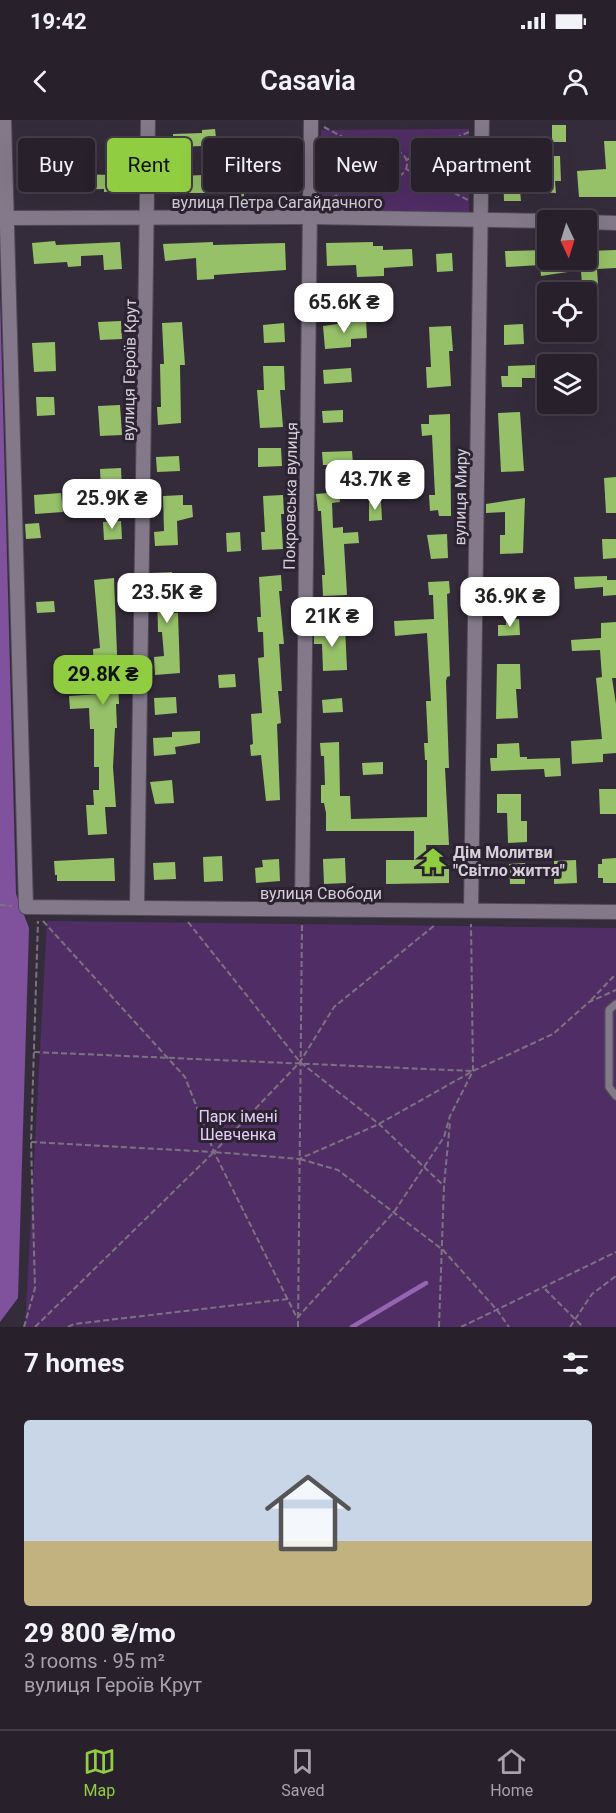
<!DOCTYPE html>
<meta charset="utf-8">
<style>
:root{--surface:#28212c;--page:#342e38;--text:#f1f3f6;--muted:#a5a3a9;--line:#443e48;--accent:#91cd40}
body{margin:0;font-family:Roboto,sans-serif;background:var(--page);color:var(--text);height:100vh;display:flex;flex-direction:column;font-size:22px;white-space:nowrap}
*{box-sizing:border-box;margin:0}
p{font-size:20px;color:var(--muted)}
.icon{flex:none;width:33px;height:33px;fill:none;stroke:currentColor;stroke-width:2;stroke-linecap:round;stroke-linejoin:round}
.map{position:relative;height:1207px;overflow:hidden}
.details{display:flex;flex-direction:column;background:var(--surface);flex:1}
.details>*{flex:none}
.guide{position:absolute;left:18px;top:18px;width:580px;height:54px;display:flex;gap:12px}
.needle{width:39px;rotate:176deg}
.controls{position:absolute;left:537px;top:90px;display:grid;gap:12px}
.controls a{display:grid;place-items:center;width:60px;height:60px;border-radius:6px;background:var(--surface);box-shadow:0 6px 24px #0002,0 0 0 2px var(--line);font-size:30px}
.price{position:absolute;translate:-50% -51px;padding:0 14px;border-radius:12px;background:#fff;color:#222;font-size:20px;line-height:39px;filter:drop-shadow(0 2px 3px #0008)}
.price::after{content:'';position:absolute;left:50%;top:36px;width:18px;height:14px;margin-left:-9px;background:inherit;clip-path:polygon(0 0,100% 0,50% 100%)}
.price.active{background:var(--accent);color:#111}
ul{padding:0;list-style:none}
li{display:grid;align-content:center;gap:12px;height:318px;padding:0 24px}
li span{display:grid;place-items:center;height:186px;border-radius:6px;color:#555}
li>.icon{margin-inline-start:auto}
span .icon{width:108px;height:108px;fill:#fffc;stroke-width:1}
li b{font-size:26px}
h2{display:flex;justify-content:space-between;align-items:center;height:72px;padding:0 24px;font-size:26px}
.pill{padding:0 21px;border-radius:6px;background:var(--surface);box-shadow:0 6px 24px #0002,0 0 0 2px var(--line);font-size:21px;line-height:54px}
.pill.active{background:var(--accent);color:#111}
.status{display:flex;justify-content:space-between;align-items:center;height:42px;padding:0 30px;background:var(--surface);direction:ltr}
.status svg{height:16px;fill:currentColor}
header{display:flex;justify-content:space-between;align-items:center;height:78px;padding:0 24px;background:var(--surface);font-size:27px;font-weight:600}
.dock{display:flex;justify-content:space-around;align-items:center;height:84px;border-top:2px solid var(--line);background:var(--surface);font-size:16px;color:var(--muted)}
.dock a{display:grid;justify-items:center;gap:3px}
.dock .active{color:var(--accent)}
.map>svg:first-child{display:block}
</style>
<div class="status"><b>19:42</b><svg viewBox="0 0 49 12"><path d="M0 12V9h3v3zM5 12V6h3v6zM10 12V3h3v9zM15 12V0h3v12zM26 1h20v11H26zM47 4h2v5h-2z"/></svg></div>
<header><svg class="icon" aria-label="back" viewBox="0 0 24 24"><path d="M15 5l-7 7 7 7"/></svg>Casavia<svg class="icon" aria-label="person" viewBox="0 0 24 24"><circle cx="12" cy="8" r="4"/><path d="M4 21q1-7 8-7t8 7"/></svg></header>
<div class="map">
<svg width="616" height="1207" viewBox="0 0 616 1207">
<rect width="100%" height="100%" fill="#352c3b"/>
<g fill="#512d66">
<path d="M 469,9 L 469,92 L 320,89 L 321,10 Z"/>
<path d="M 47,801 L 616,808 L 616,1207 L 25,1207 Z"/>
</g>
<path fill="#80519c" d="M 0,174 L 16,774 L 29,808 L 18,1178 L 0,1202 Z"/>
<g fill="none" stroke-linecap="round" stroke-linejoin="round">
<path stroke="#9565b2" stroke-width="4.5" d="M 352,1207 L 426,1163"/>
</g>
<g fill="#97c169">
<rect x="552" y="5" width="14" height="17"/>
<path d="M 215,9 L 220,52 L 288,48 L 290,64 L 286,65 L 286,73 L 244,73 L 244,77 L 231,78 L 231,73 L 165,73 L 164,40 L 178,39 L 179,56 L 204,55 L 203,26 L 173,27 L 173,14 L 202,13 L 202,10 Z"/>
<path d="M 40,20 L 55,20 L 56,31 L 51,31 L 53,54 L 122,55 L 123,71 L 104,72 L 104,69 L 30,71 L 29,51 L 42,50 Z"/>
<path d="M 604,21 L 616,21 L 616,77 L 579,77 L 577,51 L 606,49 Z"/>
<path d="M 542,36 L 560,36 L 561,61 L 555,61 L 556,73 L 520,71 L 521,81 L 504,81 L 503,53 L 543,51 Z"/>
<path d="M 55,121 L 56,125 L 120,122 L 122,149 L 104,150 L 103,135 L 81,136 L 81,146 L 68,147 L 67,142 L 34,144 L 32,123 Z"/>
<path d="M 213,122 L 213,125 L 285,123 L 286,150 L 214,155 L 214,159 L 197,160 L 196,138 L 165,141 L 163,124 Z"/>
<path d="M 373,122 L 373,126 L 383,126 L 383,130 L 412,129 L 413,146 L 384,148 L 384,156 L 357,157 L 356,145 L 327,146 L 326,123 Z"/>
<path d="M 548,130 L 548,140 L 586,140 L 586,131 L 616,130 L 616,148 L 597,149 L 598,164 L 582,165 L 581,150 L 541,156 L 540,145 L 506,147 L 505,131 Z"/>
<path d="M 452,133 L 453,151 L 437,152 L 436,134 Z"/>
<path d="M 366,200 L 367,218 L 351,219 L 351,227 L 325,229 L 323,206 Z"/>
<path d="M 121,201 L 122,219 L 100,220 L 98,202 Z"/>
<path d="M 182,202 L 185,245 L 180,245 L 181,303 L 158,305 L 157,287 L 161,287 L 160,244 L 164,244 L 162,203 Z"/>
<path d="M 284,203 L 285,222 L 264,223 L 263,205 Z"/>
<path d="M 523,204 L 524,224 L 504,225 L 504,205 Z"/>
<path d="M 451,206 L 453,231 L 449,231 L 451,266 L 427,268 L 426,247 L 431,247 L 429,207 Z"/>
<path d="M 55,222 L 56,251 L 34,252 L 32,223 Z"/>
<path d="M 535,245 L 535,258 L 522,258 L 522,267 L 502,267 L 501,256 L 508,256 L 508,246 Z"/>
<path d="M 263,246 L 284,246 L 285,270 L 280,270 L 283,307 L 260,308 L 257,270 L 264,270 Z"/>
<path d="M 351,248 L 352,262 L 324,264 L 323,250 Z"/>
<path d="M 36,277 L 54,277 L 55,295 L 37,296 Z"/>
<path d="M 120,285 L 122,315 L 100,316 L 98,286 Z"/>
<path d="M 343,290 L 343,302 L 323,303 L 322,291 Z"/>
<path d="M 520,292 L 524,351 L 501,352 L 498,293 Z"/>
<path d="M 450,294 L 451,396 L 439,396 L 438,390 L 430,391 L 429,375 L 435,375 L 432,315 L 422,316 L 421,304 L 429,304 L 429,295 Z"/>
<path d="M 258,328 L 281,328 L 282,346 L 258,347 Z"/>
<path d="M 352,331 L 353,344 L 343,344 L 344,358 L 330,359 L 330,345 L 323,345 L 322,332 Z"/>
<path d="M 179,336 L 180,351 L 157,352 L 156,337 Z"/>
<path d="M 121,348 L 122,370 L 101,371 L 100,349 Z"/>
<path d="M 616,357 L 616,393 L 606,393 L 604,358 Z"/>
<path d="M 339,372 L 340,382 L 332,383 L 333,408 L 343,407 L 343,413 L 358,412 L 359,423 L 344,424 L 347,475 L 323,476 L 322,455 L 325,455 L 321,391 L 318,391 L 316,374 Z"/>
<path d="M 61,373 L 63,392 L 35,394 L 34,375 Z"/>
<path d="M 183,375 L 183,385 L 192,385 L 193,397 L 177,401 L 178,425 L 155,426 L 154,412 L 164,411 L 163,376 Z"/>
<path d="M 283,375 L 284,394 L 281,394 L 283,429 L 262,430 L 261,412 L 265,412 L 263,376 Z"/>
<path d="M 525,378 L 523,433 L 500,434 L 500,415 L 505,415 L 505,392 L 486,393 L 486,384 Z"/>
<path d="M 381,381 L 382,400 L 369,401 L 369,382 Z"/>
<path d="M 121,401 L 122,419 L 104,420 L 103,402 Z"/>
<path d="M 39,403 L 41,418 L 26,419 L 25,404 Z"/>
<path d="M 240,412 L 241,431 L 227,432 L 226,413 Z"/>
<path d="M 447,414 L 448,438 L 431,439 L 427,415 Z"/>
<path d="M 602,419 L 616,419 L 616,438 L 603,439 Z"/>
<path d="M 172,452 L 173,459 L 178,459 L 178,470 L 171,471 L 173,493 L 178,493 L 180,553 L 155,555 L 154,537 L 164,536 L 162,512 L 158,512 L 157,468 L 151,468 L 151,453 Z"/>
<path d="M 281,455 L 282,471 L 279,471 L 284,524 L 279,524 L 282,571 L 278,571 L 281,603 L 277,604 L 280,680 L 266,681 L 261,635 L 251,636 L 250,625 L 253,624 L 251,594 L 262,593 L 258,538 L 264,537 L 263,512 L 258,512 L 257,497 L 261,497 L 259,457 Z"/>
<path d="M 607,456 L 607,460 L 616,460 L 616,475 L 603,476 L 603,467 L 575,469 L 574,457 Z"/>
<path d="M 114,458 L 119,584 L 116,584 L 117,608 L 115,608 L 113,647 L 116,687 L 105,687 L 107,714 L 88,715 L 86,685 L 94,685 L 93,670 L 99,670 L 99,647 L 94,647 L 94,609 L 90,609 L 89,588 L 70,589 L 69,576 L 99,574 L 99,549 L 94,549 L 93,529 L 100,528 L 94,460 Z"/>
<path d="M 501,459 L 521,459 L 522,476 L 501,477 Z"/>
<path d="M 449,461 L 450,473 L 447,474 L 450,556 L 447,557 L 446,561 L 449,648 L 445,648 L 449,725 L 426,725 L 427,744 L 449,744 L 449,763 L 386,764 L 386,740 L 414,740 L 414,711 L 326,711 L 326,693 L 324,683 L 321,683 L 321,665 L 325,665 L 324,636 L 321,636 L 320,623 L 339,622 L 340,676 L 350,676 L 351,699 L 427,697 L 427,640 L 425,640 L 424,623 L 428,623 L 426,581 L 431,581 L 427,513 L 395,516 L 394,501 L 434,499 L 433,475 L 429,475 L 428,462 Z"/>
<path d="M 54,481 L 55,492 L 37,493 L 36,482 Z"/>
<path d="M 519,499 L 520,515 L 498,516 L 498,505 L 506,505 L 506,500 Z"/>
<path d="M 616,502 L 616,558 L 612,558 L 616,584 L 616,633 L 603,634 L 603,642 L 572,644 L 571,621 L 602,619 L 596,558 L 602,557 L 600,530 L 572,531 L 571,520 L 601,518 L 601,503 Z"/>
<path d="M 345,506 L 347,550 L 323,551 L 322,524 L 314,524 L 314,509 Z"/>
<path d="M 497,544 L 520,544 L 521,569 L 516,569 L 518,598 L 496,599 Z"/>
<path d="M 235,554 L 236,567 L 219,568 L 218,555 Z"/>
<path d="M 176,577 L 177,593 L 155,595 L 154,578 Z"/>
<path d="M 342,578 L 343,592 L 323,593 L 322,580 Z"/>
<path d="M 200,611 L 200,623 L 175,627 L 176,634 L 154,636 L 153,618 L 172,617 L 172,612 Z"/>
<path d="M 519,623 L 520,637 L 527,637 L 527,639 L 560,638 L 561,656 L 545,657 L 544,649 L 491,651 L 490,638 L 497,638 L 497,624 Z"/>
<path d="M 383,642 L 383,654 L 363,655 L 362,643 Z"/>
<path d="M 172,660 L 174,683 L 155,684 L 150,662 Z"/>
<path d="M 599,669 L 616,669 L 616,694 L 600,694 Z"/>
<path d="M 497,674 L 521,674 L 521,701 L 527,701 L 527,722 L 508,723 L 507,693 L 497,693 Z"/>
<path d="M 222,736 L 223,761 L 204,762 L 203,737 Z"/>
<path d="M 114,738 L 115,761 L 57,761 L 57,755 L 55,755 L 54,741 Z"/>
<path d="M 345,738 L 346,763 L 324,764 L 323,739 Z"/>
<path d="M 616,738 L 616,763 L 603,763 L 603,758 L 598,758 L 598,744 L 602,744 L 602,739 Z"/>
<path d="M 279,739 L 280,761 L 256,763 L 255,748 L 263,747 L 262,740 Z"/>
<path d="M 576,740 L 577,763 L 554,764 L 554,741 Z"/>
<path d="M 175,742 L 176,759 L 154,760 L 153,743 Z"/>
<path d="M 525,743 L 525,764 L 510,764 L 509,744 Z"/>
</g>
<g fill="none" stroke-linecap="round" stroke-linejoin="round">
<defs>
<path id="lane" d="M 616,884 L 609,890 L 609,967 L 616,976"/>
<g id="street">
<path d="M 4,0 L 26,787 L 616,792"/>
<path d="M 6,98 L 310,97 L 548,101"/>
<path d="M 586,102 L 616,103"/>
<path d="M 137,788 L 148,0"/>
<path d="M 302,789 L 311,0"/>
<path d="M 471,790 L 482,0"/>
</g>
</defs>
<use href="#lane" stroke="#514956" stroke-width="10"/>
<use href="#street" stroke="#514956" stroke-width="16"/>
<g stroke="#7b7480" stroke-width="2" stroke-dasharray="6 3" stroke-linecap="butt">
<path d="M 324,7 L 382,38"/>
<circle cx="394" cy="44" r="13"/>
<path d="M 406,40 L 469,12"/>
<path d="M 406,49 L 468,80"/>
<path d="M 339,74 L 344,18"/>
<path d="M 324,82 L 383,51"/>
<path d="M 0,785 L 12,786"/>
<path d="M 43,801 L 185,957 L 214,1032 L 297,1198 L 394,1092 L 444,1017 L 450,996 L 473,951 L 471,804"/>
<path d="M 188,802 L 300,942 L 379,1004 L 444,1066"/>
<path d="M 591,880 L 616,854"/>
<path d="M 34,932 L 472,951"/>
<path d="M 31,1022 L 214,1032 L 300,942 L 334,887 L 435,805"/>
<path d="M 300,1039 L 338,1050 L 443,1130 L 497,1190 L 509,1207"/>
<path d="M 545,1169 L 583,1207"/>
<path d="M 24,1207 L 35,1168 L 31,1022 L 38,801"/>
<path d="M 35,1207 L 214,1032 L 299,1039 L 377,1005 L 473,951 L 553,914 L 589,882 L 616,870"/>
<path d="M 68,1207 L 74,1204 L 288,1179"/>
<path d="M 298,1207 L 302,804"/>
<path d="M 439,1207 L 444,1066 L 450,1002"/>
<path d="M 461,1207 L 616,1132"/>
<path d="M 570,1207 L 592,1174 L 616,1156"/>
</g>
<use href="#lane" stroke="#83798a" stroke-width="7"/>
<use href="#street" stroke="#83798a" stroke-width="14"/>
</g>
<defs>
<symbol id="temple-bare" viewBox="-9 -9 18 18"><path d="M0-6L5-2H3V0L6.5 2.5H4V6H1.5V3h-3V6H-4V2.5H-6.5L-3 0V-2H-5Z" fill="#91cd40" stroke="#2b2331" stroke-width="2.5" paint-order="stroke"/></symbol>
</defs>
<g fill-rule="evenodd">
<use href="#temple-bare" x="414" y="722" width="38" height="38"/>
</g>
<g text-anchor="middle" stroke-width="6" stroke-linejoin="round" paint-order="stroke">
<g font-size="16" fill="#d6d0da" stroke="#2b2331">
<text x="277" y="88">вулиця Петра Сагайдачного</text>
<text transform="translate(129 250) rotate(-89)" y="6">вулиця Героїв Крут</text>
<text transform="translate(290 376) rotate(-89)" y="6">Покровська вулиця</text>
<text transform="translate(460 377) rotate(-89)" y="6">вулиця Миру</text>
<text x="321" y="779">вулиця Свободи</text>
</g>
<g font-size="16" font-weight="bold" fill="#d6d0da" stroke="#2b2331" text-anchor="start">
<text x="453" y="738">Дім Молитви<tspan x="453" dy="18">"Світло життя"</tspan></text>
</g>
<g font-size="16" fill="#e5ccf5" stroke="#2b2331">
<text x="238" y="1002">Парк імені<tspan x="238" dy="18">Шевченка</tspan></text>
</g>
</g>
</svg>
<div class="controls">
<a><svg class="needle" viewBox="-14 -14 28 28"><path d="M0-13l5 13h-10z" fill="#e53935"/><path d="M0 13l5-13h-10z" fill="#a5a3a9"/></svg></a>
<a><svg class="icon" aria-label="locate" viewBox="0 0 24 24"><circle cx="12" cy="12" r="6"/><path d="M12 2v4M12 18v4M2 12h4M18 12h4"/></svg></a>
<a><svg class="icon" aria-label="layers" viewBox="0 0 24 24"><path d="M12 4l9 5-9 5-9-5zM3 14l9 5 9-5"/></svg></a>
</div>
<b class="price" style="left:344px;top:214px">65.6K ₴</b>
<b class="price" style="left:375px;top:391px">43.7K ₴</b>
<b class="price" style="left:112px;top:410px">25.9K ₴</b>
<b class="price" style="left:167px;top:504px">23.5K ₴</b>
<b class="price" style="left:510px;top:508px">36.9K ₴</b>
<b class="price" style="left:332px;top:528px">21K ₴</b>
<b class="price active" style="left:103px;top:586px">29.8K ₴</b>
<div class="guide">
<a class="pill">Buy</a>
<a class="pill active">Rent</a>
<a class="pill">Filters</a>
<a class="pill">New</a>
<a class="pill">Apartment</a>
</div>
</div>
<section class="details">
<h2>7 homes<svg class="icon" aria-label="filters" viewBox="0 0 24 24"><path d="M4 7h16M4 17h16"/><circle cx="9" cy="7" r="2"/><circle cx="15" cy="17" r="2"/></svg></h2>
<ul>
<li><span style="background:linear-gradient(#c9d6e8 65%,#c2b280 0)"><svg class="icon" aria-label="home" viewBox="0 0 24 24"><path d="M3 11l9-7 9 7M6 9v11h12V9"/></svg></span><div><b>29 800 ₴/mo</b><p>3 rooms · 95 m²</p><p>вулиця Героїв Крут</p></div></li>
</ul>
</section>
<nav class="dock">
<a class="active"><svg class="icon" aria-label="map" viewBox="0 0 24 24"><path d="M3 6l6-2 6 2 6-2v14l-6 2-6-2-6 2zM9 4v14M15 6v14"/></svg>Map</a>
<a><svg class="icon" aria-label="saved" viewBox="0 0 24 24"><path d="M7 4h10v16l-5-4-5 4z"/></svg>Saved</a>
<a><svg class="icon" aria-label="home" viewBox="0 0 24 24"><path d="M3 11l9-7 9 7M6 9v11h12V9"/></svg>Home</a>
</nav>
